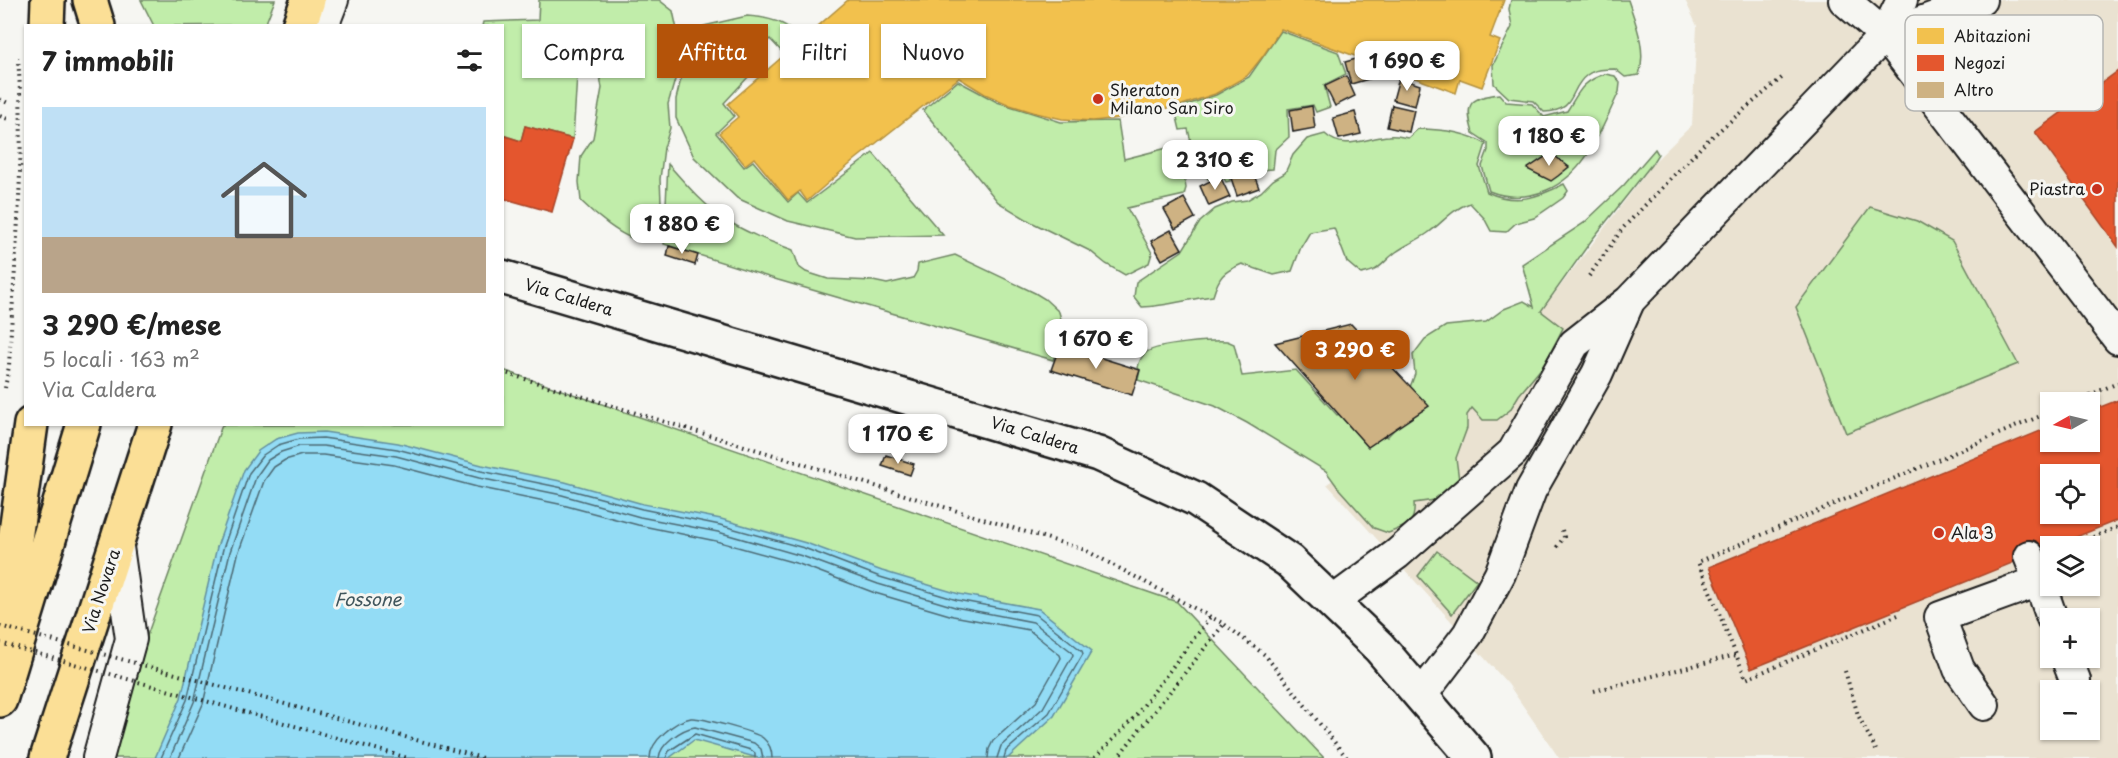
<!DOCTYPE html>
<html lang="it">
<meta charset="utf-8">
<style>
:root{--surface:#fff;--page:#f2f2f2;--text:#222;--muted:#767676;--accent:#b45309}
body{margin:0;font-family:"Playpen Sans",sans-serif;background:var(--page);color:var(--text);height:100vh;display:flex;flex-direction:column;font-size:22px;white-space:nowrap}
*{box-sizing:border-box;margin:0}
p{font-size:20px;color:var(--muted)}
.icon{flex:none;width:33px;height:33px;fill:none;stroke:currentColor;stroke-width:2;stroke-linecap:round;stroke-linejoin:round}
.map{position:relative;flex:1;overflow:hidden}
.side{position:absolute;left:24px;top:24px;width:480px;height:402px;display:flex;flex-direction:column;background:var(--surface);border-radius:0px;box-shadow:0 2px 4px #0004}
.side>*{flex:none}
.banner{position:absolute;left:522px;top:24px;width:570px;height:54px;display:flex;gap:12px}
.needle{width:39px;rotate:262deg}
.fabs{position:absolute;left:2040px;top:392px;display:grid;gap:12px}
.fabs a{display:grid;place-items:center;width:60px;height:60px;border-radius:0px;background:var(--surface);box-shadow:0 2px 4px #0004;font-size:30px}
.price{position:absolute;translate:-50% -51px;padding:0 14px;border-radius:12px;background:#fff;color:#222;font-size:20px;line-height:39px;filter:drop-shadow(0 2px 3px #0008)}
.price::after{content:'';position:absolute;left:50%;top:36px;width:18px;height:14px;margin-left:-9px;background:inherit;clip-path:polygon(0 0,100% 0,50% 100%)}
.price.on{background:var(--accent);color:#fff}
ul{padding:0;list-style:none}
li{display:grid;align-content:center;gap:12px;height:318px;padding:0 18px}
li span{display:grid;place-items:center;height:186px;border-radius:0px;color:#555}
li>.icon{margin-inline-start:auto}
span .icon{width:108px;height:108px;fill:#fffc;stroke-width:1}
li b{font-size:26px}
h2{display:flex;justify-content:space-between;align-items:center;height:72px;padding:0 18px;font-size:26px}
.chip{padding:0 21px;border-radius:0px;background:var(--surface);box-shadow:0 2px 4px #0004;font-size:21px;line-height:54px}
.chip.on{background:var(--accent);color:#fff}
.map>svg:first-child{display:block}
</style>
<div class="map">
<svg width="2118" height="758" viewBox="0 0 2118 758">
<rect width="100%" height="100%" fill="#f6f6f2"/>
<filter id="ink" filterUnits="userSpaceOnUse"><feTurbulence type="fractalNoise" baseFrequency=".0167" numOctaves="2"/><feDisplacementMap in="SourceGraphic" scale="12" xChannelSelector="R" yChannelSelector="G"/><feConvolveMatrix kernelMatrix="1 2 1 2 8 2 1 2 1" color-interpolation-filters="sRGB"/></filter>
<g filter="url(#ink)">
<path fill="#eae2d1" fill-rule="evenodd" d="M 1685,0 L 2118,0 L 2118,758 L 1559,758 L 1508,684 L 1327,484 L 1502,363 L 1655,161 L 1692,125 L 1697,26 ZM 2050,402 L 2090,402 L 2090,441 L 2050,441 ZM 2050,474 L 2090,474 L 2090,513 L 2050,513 ZM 2050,546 L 2090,546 L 2090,585 L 2050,585 ZM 2050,618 L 2090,618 L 2090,657 L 2050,657 ZM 2050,690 L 2090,690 L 2090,729 L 2050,729 Z"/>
<g fill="#c1edaa" stroke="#6e8463" stroke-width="1.5">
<path d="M 141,0 L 275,0 L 265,25 L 154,26 Z"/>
<path d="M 539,0 L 659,0 L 673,11 L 681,48 L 679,66 L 668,104 L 670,128 L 664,148 L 660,179 L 662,224 L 655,238 C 651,239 645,241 640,240 C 623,239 593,213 581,201 L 579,182 L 581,156 L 593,138 L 602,88 L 600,76 L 577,75 L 573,139 L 525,126 L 521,141 L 503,135 L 502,26 L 482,26 L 483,22 L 538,20 Z"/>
<path d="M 1511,0 L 1628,0 C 1636,24 1647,50 1639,75 L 1625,77 L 1615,69 C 1606,69 1595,69 1587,75 C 1568,89 1578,111 1544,112 L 1533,101 L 1509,98 L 1494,84 L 1493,65 L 1512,27 L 1509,9 Z"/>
<path d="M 747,16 C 767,17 788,22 801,38 L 783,53 L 770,39 L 741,64 L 750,75 L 724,103 L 734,116 L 716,133 L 744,167 L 753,161 L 788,202 L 798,193 L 807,203 L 873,153 L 943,235 L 855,237 L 788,221 L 737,198 L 694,157 L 676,118 L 676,99 L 688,50 L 694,34 L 704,26 Z"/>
<path d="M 1281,31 L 1338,52 L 1346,74 L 1324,85 L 1330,107 L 1316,112 L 1313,105 L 1288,109 L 1289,137 L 1275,150 L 1273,169 L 1258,170 L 1250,164 L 1229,172 L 1230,181 L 1226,182 L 1221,173 L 1208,179 L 1194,155 L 1188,129 L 1180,130 L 1175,109 L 1216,95 L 1249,77 Z"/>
<path d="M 1605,74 L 1615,76 L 1620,83 L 1619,92 C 1601,129 1588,172 1547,190 C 1528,198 1509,199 1489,191 L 1482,166 L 1488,150 L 1488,143 L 1473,133 C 1464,102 1470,98 1499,94 L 1506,102 L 1532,104 L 1544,117 L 1567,111 C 1579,92 1582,81 1605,74 Z"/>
<path d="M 958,81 L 997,102 L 1061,122 L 1118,121 L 1124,159 L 1179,145 L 1186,188 L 1184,195 L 1127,208 L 1152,253 L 1149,263 L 1125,275 L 1106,264 L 1090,251 L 1031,222 L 998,202 L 923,110 Z"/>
<path d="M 1418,129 C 1442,129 1466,132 1486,144 L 1479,166 L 1487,192 C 1515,205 1537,198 1564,184 L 1568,191 L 1563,198 L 1534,218 L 1516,223 L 1506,232 L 1491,231 L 1484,218 L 1470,203 C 1450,210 1444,222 1428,233 C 1418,240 1406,245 1396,252 C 1380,264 1382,270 1361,274 L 1347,262 L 1334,228 L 1310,232 L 1301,247 L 1292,271 L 1274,275 L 1242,264 C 1223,272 1219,276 1213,296 C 1189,299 1166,306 1142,307 L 1134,297 L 1136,282 L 1182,251 L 1200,222 L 1215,209 L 1232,202 L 1247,200 L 1261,192 L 1273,180 L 1285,173 L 1293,155 L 1307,139 L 1325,134 C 1344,152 1367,137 1389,136 C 1395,135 1402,137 1408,138 Z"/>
<path d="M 1655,149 L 1658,154 L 1651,165 L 1591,241 L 1541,311 L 1563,328 L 1544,365 L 1519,395 L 1510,410 L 1497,420 L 1483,420 L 1472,408 L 1467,415 L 1467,428 L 1456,458 L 1459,480 L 1442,499 L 1414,503 C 1416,525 1406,526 1388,533 L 1374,528 L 1339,489 L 1326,471 L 1247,423 L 1215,406 L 1138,380 L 1140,370 L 1138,368 C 1139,361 1141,356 1147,352 C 1158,344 1212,340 1227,341 L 1234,344 L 1242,376 L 1296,370 L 1337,415 L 1344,413 L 1387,437 L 1407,416 L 1404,403 L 1415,374 L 1413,355 L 1425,339 L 1446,326 L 1486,322 L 1504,309 L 1524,301 L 1534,307 L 1522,264 L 1584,223 L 1624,185 Z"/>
<path d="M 668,164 C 685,183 703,205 725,219 C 746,233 769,241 793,250 L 799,267 L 806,272 L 828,279 L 873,281 L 887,284 L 913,278 L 917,271 L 918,264 L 955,255 L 1035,293 L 1045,299 L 1059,312 L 1065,334 L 1064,344 L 1059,345 L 1053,360 L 778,280 L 664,244 Z"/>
<path d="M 1870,207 L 1917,221 L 1952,241 L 2018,364 L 1846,433 L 1796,307 Z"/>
<path d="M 503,370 L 1177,602 L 1324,758 L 110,758 L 127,692 L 222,425 L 502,424 Z"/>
<path d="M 1437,551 L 1477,581 L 1452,614 L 1418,576 Z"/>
</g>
<path fill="#93dcf5" stroke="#638f9e" stroke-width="1.5" d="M 324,432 L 398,443 L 482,465 L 565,482 L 643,504 L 721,519 L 806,543 L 882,571 L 959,594 L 1039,609 L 1092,651 L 1054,716 L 1008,758 L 758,758 L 694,740 L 669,758 L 155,758 L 181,698 L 217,547 L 244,470 L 258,451 L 276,439 L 298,433 Z"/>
<path fill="#f2c14e" stroke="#b2903f" stroke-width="1.5" d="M 848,0 L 1504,0 L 1490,37 L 1500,41 L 1482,87 L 1460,79 L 1456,93 L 1281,29 L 1263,56 L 1247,76 L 1215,94 L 1182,105 L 1119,118 L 1093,121 L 1062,119 L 1036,113 L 1010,105 L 985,94 L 959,78 L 856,159 L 807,201 L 800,191 L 788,200 L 754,158 L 745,165 L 719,133 L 738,117 L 728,104 Z"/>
<g fill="#e4572e" stroke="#a84529" stroke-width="1.5" fill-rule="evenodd">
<path d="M 2118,71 L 2118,247 L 2035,132 Z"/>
<path d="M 525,126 L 573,139 L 552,212 L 502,198 L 502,135 L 521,141 Z"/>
<path d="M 2118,400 L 2118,520 L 1751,669 L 1709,567 L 2050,427 L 2050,441 L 2090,441 L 2090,411 ZM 2050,474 L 2090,474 L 2090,513 L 2050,513 Z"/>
</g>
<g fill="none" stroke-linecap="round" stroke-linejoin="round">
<g stroke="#4c6973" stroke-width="1.5">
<path d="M 161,758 L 187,700 L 223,549 L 249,473 L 263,455 L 278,445 L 299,439 L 323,438 L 397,449 L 481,471 L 563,488 L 642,509 L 720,525 L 804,548 L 880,577 L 957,600 L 1037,615 L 1082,651 L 1083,654 L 1049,713 L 1006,751 L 1004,758"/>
<path d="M 170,758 L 194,702 L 230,552 L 256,477 L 268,460 L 281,452 L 300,446 L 323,446 L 396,456 L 479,478 L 562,495 L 640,517 L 718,532 L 802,556 L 878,584 L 955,607 L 1033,622 L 1072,652 L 1073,655 L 1043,708 L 1001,746 L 997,758"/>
<path d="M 179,758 L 203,704 L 238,554 L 264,481 L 274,467 L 285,460 L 302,455 L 323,455 L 394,465 L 477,487 L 559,504 L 638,525 L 716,541 L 799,564 L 875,593 L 953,616 L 1029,630 L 1060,655 L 1061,658 L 1036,702 L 993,741 L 989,749 L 988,758"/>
<path d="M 650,758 C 650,741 675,721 691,718 C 700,717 755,732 763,738 C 769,743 772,750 772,758"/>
<path d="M 659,758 C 660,744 681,729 695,727 L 754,743 L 761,749 L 763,758"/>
<path d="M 666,758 L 669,751 L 695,734 L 751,750 L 755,753 L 755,758"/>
</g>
</g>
<g fill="#ceb283" stroke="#1c1c1c" stroke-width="1.5">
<path d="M 1367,56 L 1372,78 L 1351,84 L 1345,62 Z"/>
<path d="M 1346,76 L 1355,96 L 1335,106 L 1325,86 Z"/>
<path d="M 1399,78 L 1420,85 L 1415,106 L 1393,100 Z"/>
<path d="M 1392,105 L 1414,110 L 1409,132 L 1387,127 Z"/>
<path d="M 1312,106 L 1315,128 L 1293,132 L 1290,110 Z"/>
<path d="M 1355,112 L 1361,134 L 1339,139 L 1333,118 Z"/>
<path d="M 1551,153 L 1569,167 L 1558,176 L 1551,181 L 1527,169 Z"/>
<path d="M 1251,167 L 1259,188 L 1237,196 L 1230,175 Z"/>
<path d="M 1220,176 L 1230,197 L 1209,206 L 1200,186 Z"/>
<path d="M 1184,198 L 1195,218 L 1175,229 L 1164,209 Z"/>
<path d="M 1171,230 L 1182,249 L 1162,260 L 1151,241 Z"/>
<path d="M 669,246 L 698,255 L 695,265 L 667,256 Z"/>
<path d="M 1351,324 L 1429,406 L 1368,447 L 1275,343 Z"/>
<path d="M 1060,345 L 1140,370 L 1132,395 L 1051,370 Z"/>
<path d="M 886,455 L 914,464 L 910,475 L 882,466 Z"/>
</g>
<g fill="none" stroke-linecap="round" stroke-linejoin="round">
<defs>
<g id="service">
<path d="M 1844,0 L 1885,35 L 2118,339"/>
<path d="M 323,26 L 333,0"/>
<path d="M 1885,35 L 1981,0"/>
<path d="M 2029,556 L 2039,581"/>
<path d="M 1332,602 L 1397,554 L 1513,452 L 1574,344 L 1629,301 L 1885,35 L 1902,0"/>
<path d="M 2066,657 L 2075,680"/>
<path d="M 1421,696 L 1468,634 L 1500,574 L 1531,490 L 1597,374 L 1628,304"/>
<path d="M 1984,705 L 1959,669 L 1940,617 L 2039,581 L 2052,618"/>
<path d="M 98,758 L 131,639 L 117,540"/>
</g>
<path id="tertiary" d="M 502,277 L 1098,454 L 1196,499 L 1289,561 L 1379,647 L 1474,758"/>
<g id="primary">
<path d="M 90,0 L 98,26"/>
<path d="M 47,26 L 48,0"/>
<path d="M 299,26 L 308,0"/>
<path d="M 1,640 L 31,424"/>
<path d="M 0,700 L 84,424"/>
<path d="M 47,758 L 155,424"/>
</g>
</defs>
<use href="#service" stroke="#1c1c1c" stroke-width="34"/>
<use href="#tertiary" stroke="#1c1c1c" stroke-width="38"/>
<use href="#primary" stroke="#1c1c1c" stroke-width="38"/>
<g stroke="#1c1c1c" stroke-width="4" stroke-dasharray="1.5 4.5" stroke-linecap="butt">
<path d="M 0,99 L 8,103"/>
<path d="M 0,116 L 8,119"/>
<path d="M 1589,276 L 1623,228 L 1708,140 L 1784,76"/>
<path d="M 502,372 L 1085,550 L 1224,624 L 1265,655 L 1347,758"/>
<path d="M 5,388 L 9,366 C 14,264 26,160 18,58"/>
<path d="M 2073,402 L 2118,383"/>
<path d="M 2071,546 L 2118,527"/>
<path d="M 1557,547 L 1564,537 L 1562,530"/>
<path d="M 1898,615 L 1746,679 L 1698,562 L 2050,412"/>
<path d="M 1845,671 L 1858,715 L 1876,750"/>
<path d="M 1594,691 L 1736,655"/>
<path d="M 1095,758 L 1134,718 L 1210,617"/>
<path d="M 1117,758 L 1224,624"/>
</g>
<use href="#service" stroke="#f6f6f2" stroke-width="30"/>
<use href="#tertiary" stroke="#f6f6f2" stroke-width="33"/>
<use href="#primary" stroke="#fbdf96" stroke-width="33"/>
<g stroke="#1c1c1c" stroke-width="4" stroke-dasharray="1.5 4.5" stroke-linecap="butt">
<path d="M 0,626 L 482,758"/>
<path d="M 0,643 L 408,758"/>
</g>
</g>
</g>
<g fill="#c8321e" stroke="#f6f6f2" stroke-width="2">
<circle cx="1098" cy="99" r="6"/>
<circle cx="2097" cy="189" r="6"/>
<circle cx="1939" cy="533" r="6"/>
</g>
<g text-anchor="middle" stroke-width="6" stroke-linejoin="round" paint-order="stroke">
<g font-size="16" fill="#1c1c1c" stroke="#f6f6f2" text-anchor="start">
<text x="1110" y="96">Sheraton<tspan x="1110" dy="18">Milano San Siro</tspan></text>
<text x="2085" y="195" text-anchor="end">Piastra</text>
<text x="1951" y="539">Ala 3</text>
</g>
<g font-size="16" fill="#1c1c1c" stroke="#f6f6f2">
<text transform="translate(569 297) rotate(17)" y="6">Via Caldera</text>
<text transform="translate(1035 435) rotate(17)" y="6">Via Caldera</text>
<text transform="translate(101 591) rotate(-72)" y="6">Via Novara</text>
</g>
<g font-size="18" font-style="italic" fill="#40565d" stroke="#f6f6f2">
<text x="368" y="606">Fossone</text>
</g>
</g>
<rect x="1905" y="15" width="198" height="96" rx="9" fill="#f6f6f2" stroke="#b5b5b2" stroke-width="1.5"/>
<rect x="1917" y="28" width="27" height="16" fill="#f2c14e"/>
<rect x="1917" y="55" width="27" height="16" fill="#e4572e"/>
<rect x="1917" y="82" width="27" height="16" fill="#ceb283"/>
<g font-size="16" fill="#1c1c1c">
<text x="1954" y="42">Abitazioni</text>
<text x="1954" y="69">Negozi</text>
<text x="1954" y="96">Altro</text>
</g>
</svg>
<div class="fabs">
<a><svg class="needle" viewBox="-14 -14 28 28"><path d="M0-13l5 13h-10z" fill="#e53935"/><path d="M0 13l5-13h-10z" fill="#767676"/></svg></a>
<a><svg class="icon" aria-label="locate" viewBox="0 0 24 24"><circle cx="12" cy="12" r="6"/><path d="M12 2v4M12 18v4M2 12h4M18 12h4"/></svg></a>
<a><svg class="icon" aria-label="layers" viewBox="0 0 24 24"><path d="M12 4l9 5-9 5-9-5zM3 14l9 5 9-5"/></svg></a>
<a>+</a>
<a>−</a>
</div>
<b class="price" style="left:1407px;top:92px">1 690 €</b>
<b class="price" style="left:1549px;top:167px">1 180 €</b>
<b class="price" style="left:1215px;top:191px">2 310 €</b>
<b class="price" style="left:682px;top:255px">1 880 €</b>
<b class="price" style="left:1096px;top:370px">1 670 €</b>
<b class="price on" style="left:1355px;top:381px">3 290 €</b>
<b class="price" style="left:898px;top:465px">1 170 €</b>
<div class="banner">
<a class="chip">Compra</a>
<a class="chip on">Affitta</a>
<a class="chip">Filtri</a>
<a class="chip">Nuovo</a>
</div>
<section class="side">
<h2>7 immobili<svg class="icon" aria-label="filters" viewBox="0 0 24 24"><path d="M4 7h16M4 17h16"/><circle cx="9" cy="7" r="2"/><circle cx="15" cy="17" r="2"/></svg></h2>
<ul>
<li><span style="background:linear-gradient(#bfe0f5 70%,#b9a48a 0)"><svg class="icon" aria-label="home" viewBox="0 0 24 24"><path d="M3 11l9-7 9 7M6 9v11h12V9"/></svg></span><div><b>3 290 €/mese</b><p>5 locali · 163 m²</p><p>Via Caldera</p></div></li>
</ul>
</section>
</div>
